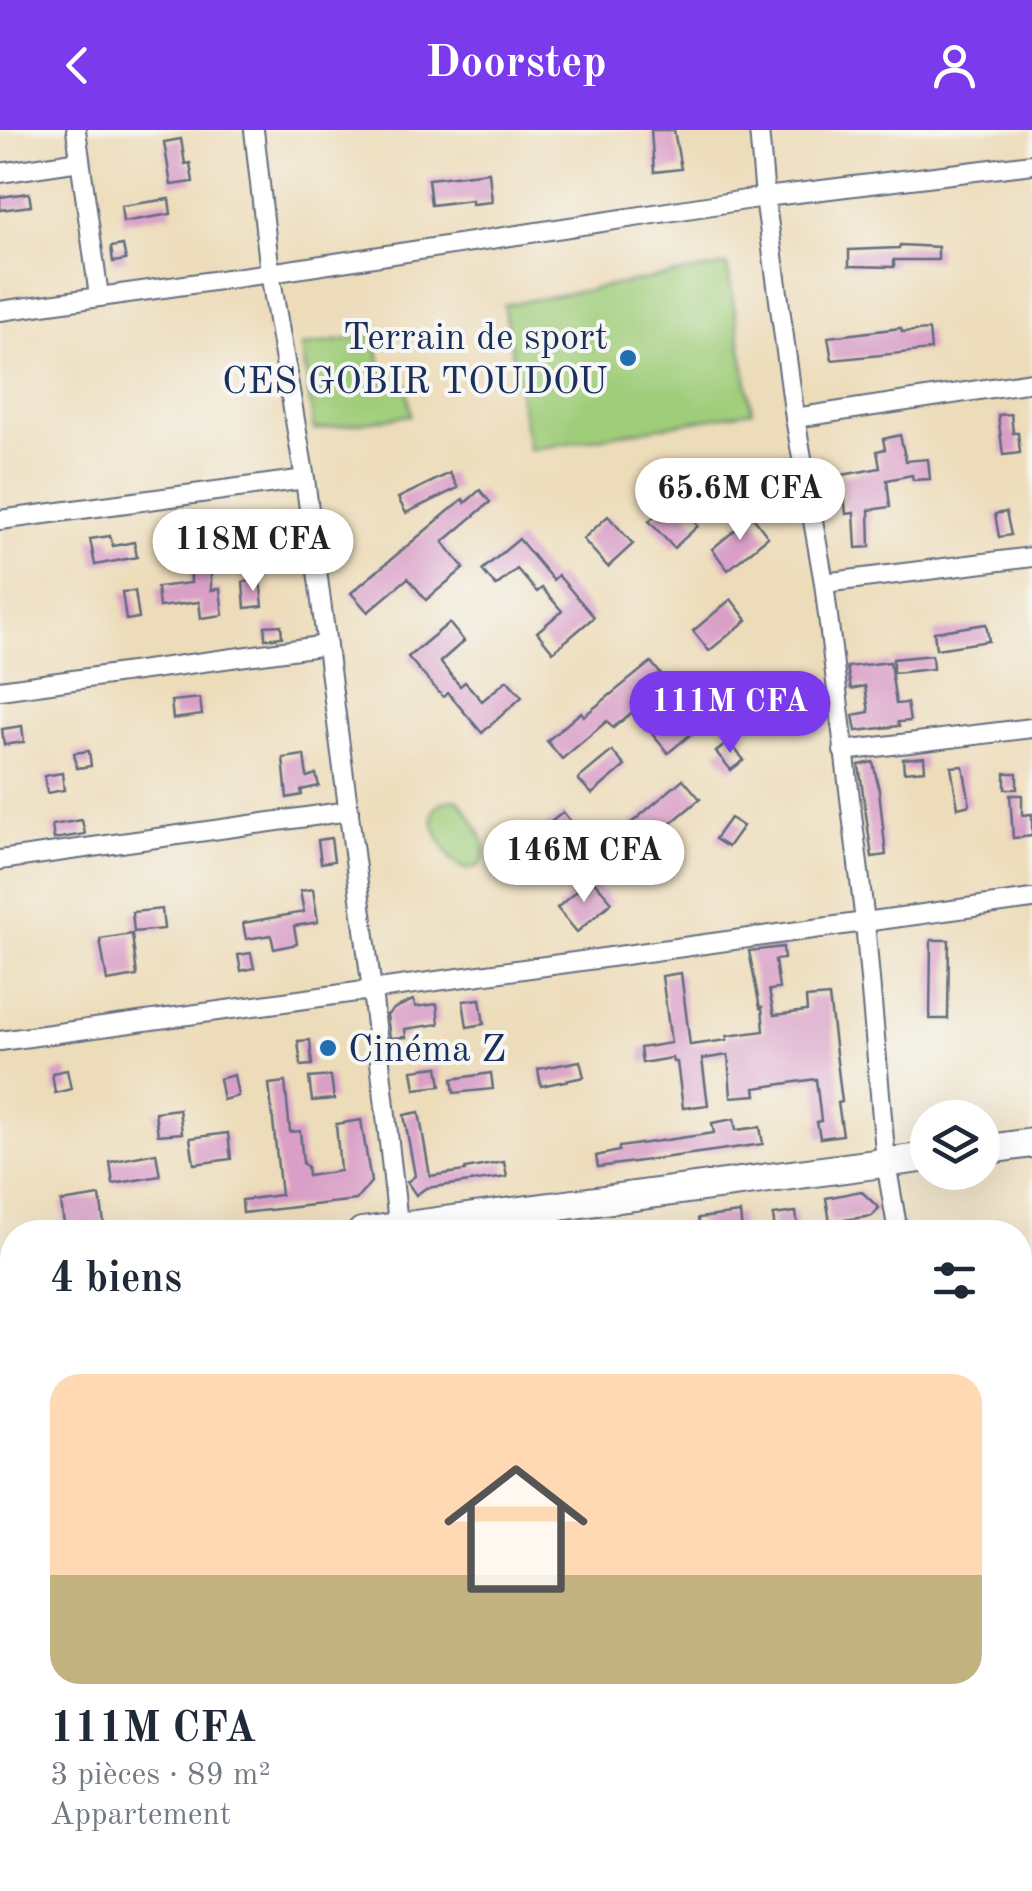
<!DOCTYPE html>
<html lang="fr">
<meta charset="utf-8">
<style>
:root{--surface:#fff;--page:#f2f2f3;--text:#1f2937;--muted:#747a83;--line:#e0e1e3;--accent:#7c3aed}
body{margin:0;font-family:"Old Standard TT",serif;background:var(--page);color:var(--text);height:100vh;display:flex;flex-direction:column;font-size:38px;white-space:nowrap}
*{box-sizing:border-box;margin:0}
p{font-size:32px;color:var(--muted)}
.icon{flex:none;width:55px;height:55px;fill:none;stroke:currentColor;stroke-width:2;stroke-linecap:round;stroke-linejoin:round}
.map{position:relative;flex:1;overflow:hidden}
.side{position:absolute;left:0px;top:1090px;width:1032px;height:672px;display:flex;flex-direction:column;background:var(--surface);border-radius:40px 40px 0 0;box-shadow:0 10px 40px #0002}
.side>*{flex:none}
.tools{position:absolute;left:910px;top:970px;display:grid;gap:20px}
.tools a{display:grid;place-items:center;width:90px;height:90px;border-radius:50%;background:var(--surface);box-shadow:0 10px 40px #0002;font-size:50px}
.price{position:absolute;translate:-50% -85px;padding:0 22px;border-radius:35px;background:#fff;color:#222;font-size:32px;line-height:65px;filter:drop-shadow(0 2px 5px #0008)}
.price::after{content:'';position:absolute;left:50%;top:60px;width:30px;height:22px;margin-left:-15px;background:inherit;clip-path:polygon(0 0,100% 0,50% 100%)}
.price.current{background:var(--accent);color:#fff}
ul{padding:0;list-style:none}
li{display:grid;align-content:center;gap:20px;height:530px;padding:0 50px}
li+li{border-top:2px solid var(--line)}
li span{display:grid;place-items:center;height:310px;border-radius:30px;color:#555}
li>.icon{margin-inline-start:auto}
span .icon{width:180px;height:180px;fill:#fffc;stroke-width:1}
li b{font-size:42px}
h2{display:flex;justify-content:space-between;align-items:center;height:120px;padding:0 50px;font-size:42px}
header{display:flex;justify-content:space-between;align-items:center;height:130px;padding:0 50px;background:var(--accent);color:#fff;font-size:45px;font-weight:600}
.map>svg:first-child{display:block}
</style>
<header><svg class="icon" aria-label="back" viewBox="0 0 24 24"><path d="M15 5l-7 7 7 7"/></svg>Doorstep<svg class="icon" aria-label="person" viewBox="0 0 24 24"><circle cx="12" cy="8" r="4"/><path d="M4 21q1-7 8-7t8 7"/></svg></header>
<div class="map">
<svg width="1032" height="1761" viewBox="0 0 1032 1761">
<rect width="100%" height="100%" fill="#f6f6f2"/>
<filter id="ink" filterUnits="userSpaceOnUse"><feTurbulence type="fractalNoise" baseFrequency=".01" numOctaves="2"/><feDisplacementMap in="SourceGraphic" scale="20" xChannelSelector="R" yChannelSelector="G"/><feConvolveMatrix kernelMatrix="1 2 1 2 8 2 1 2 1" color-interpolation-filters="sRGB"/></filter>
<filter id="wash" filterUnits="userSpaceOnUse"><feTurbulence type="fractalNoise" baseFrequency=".0048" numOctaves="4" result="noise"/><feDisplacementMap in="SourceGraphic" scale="40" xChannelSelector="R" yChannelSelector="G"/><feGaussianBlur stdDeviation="2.25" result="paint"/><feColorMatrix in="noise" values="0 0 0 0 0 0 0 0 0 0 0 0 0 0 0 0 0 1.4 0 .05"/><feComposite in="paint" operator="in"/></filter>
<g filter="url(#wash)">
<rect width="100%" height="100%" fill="#eddcb9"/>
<g fill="#a0cd7a" stroke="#5e7e6c" stroke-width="2.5">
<path d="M 727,135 L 752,281 L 529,320 L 504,175 Z"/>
<path d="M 376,205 L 384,258 L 407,255 L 411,285 L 314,300 L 302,216 Z"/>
<path d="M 457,669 C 467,678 483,705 485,719 C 486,726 483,729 480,735 L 467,740 C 451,734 448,724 440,710 C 429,688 428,672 457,669 Z"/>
</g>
<g id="blocks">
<g fill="#d99fc7">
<path d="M 651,0 L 674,0 L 681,39 L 654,42 Z"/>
<path d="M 181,9 L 185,34 L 190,33 L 193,52 L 171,55 L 164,12 Z"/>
<path d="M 489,42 L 492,72 L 472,74 L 472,70 L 431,75 L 428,49 Z"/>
<path d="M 29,63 L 31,76 L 0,80 L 0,67 Z"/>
<path d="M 169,69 L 171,84 L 123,92 L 121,76 Z"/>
<path d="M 123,115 L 126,130 L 113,132 L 111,117 Z"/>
<path d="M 900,115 L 938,117 L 938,130 L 894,130 L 894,137 L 849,136 L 849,120 L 899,118 Z"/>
<path d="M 901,198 L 902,202 L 929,200 L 931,220 L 832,230 L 828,207 Z"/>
<path d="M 1011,284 L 1013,303 L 1018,303 L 1020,323 L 1003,325 L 998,285 Z"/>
<path d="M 900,305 L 906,331 L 928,329 L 930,349 L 913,350 L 912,345 L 887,350 L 890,377 L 869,380 L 870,417 L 856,418 L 854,383 L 846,384 L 842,345 L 880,338 L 877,321 L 885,319 L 883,309 Z"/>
<path d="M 450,343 L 458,358 L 406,383 L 398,368 Z"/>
<path d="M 480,360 L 490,372 L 443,412 L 464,438 L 426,470 L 408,448 L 368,482 L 351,463 L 463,369 L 465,373 Z"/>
<path d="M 674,369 L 698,396 L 674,418 L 649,391 Z"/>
<path d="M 1006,382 L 1011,405 L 999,407 L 995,384 Z"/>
<path d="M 608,386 L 633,414 L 608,437 L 583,409 Z"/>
<path d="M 752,386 L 768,407 L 728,440 L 712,419 Z"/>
<path d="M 240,391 L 243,409 L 231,411 L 233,422 L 248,422 L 249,430 L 225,436 L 224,434 L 211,435 L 211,460 L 220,459 L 223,485 L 201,488 L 199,472 L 159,477 L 157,457 L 191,453 L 190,424 L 218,423 L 217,417 L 221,416 L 217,396 Z"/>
<path d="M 110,406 L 113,416 L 134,412 L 137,427 L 95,435 L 90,409 Z"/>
<path d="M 519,409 L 553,450 L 558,445 L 594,487 L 553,522 L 537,502 L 562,481 L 542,458 L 537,462 L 517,439 L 496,456 L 482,440 Z"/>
<path d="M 260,450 L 263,476 L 245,478 L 243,452 Z"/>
<path d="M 135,461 L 139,488 L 126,490 L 122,462 Z"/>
<path d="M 731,469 L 747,490 L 709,521 L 693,501 Z"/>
<path d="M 449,493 L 464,511 L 440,532 L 460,556 L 465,552 L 482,571 L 507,550 L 522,567 L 482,603 L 448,563 L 443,567 L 408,527 Z"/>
<path d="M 986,494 L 989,511 L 936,519 L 934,502 Z"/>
<path d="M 281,495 L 282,507 L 265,509 L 265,496 Z"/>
<path d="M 932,525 L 933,539 L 893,543 L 893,529 Z"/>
<path d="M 651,532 L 668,553 L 613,598 L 607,591 L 562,629 L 547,611 L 581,582 L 584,586 Z"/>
<path d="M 890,532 L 896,574 L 907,573 L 910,591 L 898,592 L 899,596 L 856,601 L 853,585 L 869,582 L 865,556 L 851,559 L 847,537 Z"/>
<path d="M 200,568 L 202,585 L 173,589 L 171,571 Z"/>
<path d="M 686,576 L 702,595 L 668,623 L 652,604 Z"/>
<path d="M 22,596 L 24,612 L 4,615 L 2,599 Z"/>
<path d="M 729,612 L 744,630 L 731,640 L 716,622 Z"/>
<path d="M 89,621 L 91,636 L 77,638 L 74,623 Z"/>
<path d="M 612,621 L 625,636 L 592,664 L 578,649 Z"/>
<path d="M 304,625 L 307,647 L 316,644 L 319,656 L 301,660 L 302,665 L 287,668 L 283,628 Z"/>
<path d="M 924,627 L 925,640 L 904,642 L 903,629 Z"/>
<path d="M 873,632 L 879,660 L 886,725 L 872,727 L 859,635 Z"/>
<path d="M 963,636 L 970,675 L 958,678 L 951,637 Z"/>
<path d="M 62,643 L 64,660 L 47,663 L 44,646 Z"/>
<rect x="1005" y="643" width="12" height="16"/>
<path d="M 683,649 L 700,669 L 611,743 L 595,724 Z"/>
<path d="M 1010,665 L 1022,665 L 1022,685 L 1032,684 L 1032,706 L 1013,708 Z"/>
<path d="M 563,682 L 576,698 L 557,714 L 544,698 Z"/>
<path d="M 730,688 L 743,696 L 728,717 L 715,709 Z"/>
<path d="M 82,690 L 85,704 L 54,709 L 52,695 Z"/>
<path d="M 331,708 L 334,731 L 321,733 L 318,710 Z"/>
<path d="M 591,748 L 612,772 L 577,802 L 557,778 Z"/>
<path d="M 313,759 L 318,792 L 294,796 L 297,814 L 274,819 L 271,805 L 246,809 L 243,793 L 304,782 L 300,761 Z"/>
<path d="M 162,779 L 164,799 L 134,802 L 132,782 Z"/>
<path d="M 132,804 L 137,846 L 107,851 L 100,809 Z"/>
<path d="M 931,810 L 949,810 L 948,889 L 930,889 Z"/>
<path d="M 783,817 L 784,829 L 775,830 L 779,859 L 769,860 L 774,885 L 807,881 L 806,868 L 829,866 L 842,972 L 838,973 L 843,1005 L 820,1008 L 817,992 L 821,991 L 816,949 L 755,958 L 756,965 L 731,967 L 728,925 L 702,929 L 708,975 L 683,978 L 677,932 L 673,932 L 672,928 L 642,933 L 640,918 L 671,913 L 662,846 L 681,843 L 690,915 L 727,910 L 727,906 L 764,901 L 762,877 L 760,878 L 749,821 Z"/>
<path d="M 251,823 L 254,838 L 241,841 L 238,825 Z"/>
<path d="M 480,869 L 484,894 L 467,897 L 463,871 Z"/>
<path d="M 413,870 L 416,877 L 437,874 L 439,894 L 405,899 L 406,907 L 390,908 L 387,885 L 395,878 Z"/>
<path d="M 310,910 L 312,935 L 301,936 L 298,911 Z"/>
<path d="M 580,931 L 584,947 L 541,956 L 538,939 Z"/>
<path d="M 438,937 L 441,956 L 415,959 L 412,940 Z"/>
<path d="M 67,940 L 71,959 L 55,963 L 52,943 Z"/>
<path d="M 491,943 L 493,959 L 454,963 L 452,949 Z"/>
<path d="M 234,945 L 238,966 L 223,970 L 219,949 Z"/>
<path d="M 331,946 L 334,969 L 312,971 L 309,948 Z"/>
<path d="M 285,952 L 290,1002 L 300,1001 L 303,1034 L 307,1036 L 308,1046 L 340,1041 L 336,994 L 361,990 L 371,1052 L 356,1070 L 243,1083 L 242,1070 L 281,1065 L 269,954 Z"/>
<path d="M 179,979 L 182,1003 L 158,1005 L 155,982 Z"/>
<path d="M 419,982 L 430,1046 L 465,1041 L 465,1039 L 504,1032 L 507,1047 L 426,1058 L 416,1065 L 407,1052 L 415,1046 L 404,985 Z"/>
<path d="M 734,989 L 736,1000 L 760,997 L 763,1014 L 598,1037 L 596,1026 L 619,1021 L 619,1017 L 714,1003 L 712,993 Z"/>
<path d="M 228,1003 L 231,1029 L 194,1034 L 190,1008 Z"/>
<path d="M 156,1023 L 160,1046 L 113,1054 L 110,1032 Z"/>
<path d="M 861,1061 L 879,1078 L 872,1086 L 830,1092 L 826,1068 Z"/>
<path d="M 100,1066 L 105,1100 L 65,1102 L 61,1072 Z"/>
<path d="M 796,1082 L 798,1098 L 775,1101 L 773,1085 Z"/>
<path d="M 740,1083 L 742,1102 L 700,1102 L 698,1088 Z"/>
<path d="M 0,1599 L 12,1609 L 12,1627 L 0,1617 Z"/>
</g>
</g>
</g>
<g filter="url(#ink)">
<use href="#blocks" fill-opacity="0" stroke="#646c7e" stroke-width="2.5"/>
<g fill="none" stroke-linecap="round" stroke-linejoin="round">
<defs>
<g id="minor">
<path d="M 76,0 L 99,166"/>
<path d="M 254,0 L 270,143 L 305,349 L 372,860 L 399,1102"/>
<path d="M 759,0 L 765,67 L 795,288 L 824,453 L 865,792 L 886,1033 L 898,1102"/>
<path d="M 0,43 L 80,31"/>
<path d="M 0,181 L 270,143 L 765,67 L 1032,34"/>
<path d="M 795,288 L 1032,252"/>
<path d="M 0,390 L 305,349"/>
<path d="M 824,453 L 1032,427"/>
<path d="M 0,560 L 327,515"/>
<path d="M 843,621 L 1032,598"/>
<path d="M 0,730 L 349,681"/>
<path d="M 0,911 L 1032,769"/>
<path d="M 1020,1342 L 1032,1340"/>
<path d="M 1020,1445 L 1032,1458"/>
<path d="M 0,1477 L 12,1476"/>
<path d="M 0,1491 L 12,1501"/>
<path d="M 0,1698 L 12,1708"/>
<path d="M 66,1750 L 81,1761"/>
<path d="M 302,1750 L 315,1761"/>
<path d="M 567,1750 L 579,1761"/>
<path d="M 1005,1750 L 1014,1761"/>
<path d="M 191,1761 L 200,1750"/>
<path d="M 683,1761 L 694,1750"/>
<path d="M 885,1761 L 895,1750"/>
</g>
<g id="trunk">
<path d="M 982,1020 L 1032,1013"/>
<path d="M 362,1102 L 928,1027"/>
<path d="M 0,1151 L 12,1149"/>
</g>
</defs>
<use href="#minor" stroke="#646c7e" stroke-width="22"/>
<use href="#trunk" stroke="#646c7e" stroke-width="32"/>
<use href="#minor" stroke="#fff" stroke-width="18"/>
<use href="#trunk" stroke="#fff" stroke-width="28"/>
</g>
</g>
<g fill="#1f6fb2" stroke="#f6f6f2" stroke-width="4">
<circle cx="628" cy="228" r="10"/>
<circle cx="328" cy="918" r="10"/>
</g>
<g text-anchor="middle" stroke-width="8" stroke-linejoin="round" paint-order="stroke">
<g font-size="38" fill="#1b2f5e" stroke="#f6f6f2" text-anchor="end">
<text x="608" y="219">Terrain de sport<tspan x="608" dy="44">CES GOBIR TOUDOU</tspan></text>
<text x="348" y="931" text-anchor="start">Cinéma Z</text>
</g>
</g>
</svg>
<div class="tools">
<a><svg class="icon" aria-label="layers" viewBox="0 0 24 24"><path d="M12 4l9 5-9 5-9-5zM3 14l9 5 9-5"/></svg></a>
</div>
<b class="price" style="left:740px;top:413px">65.6M CFA</b>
<b class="price" style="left:253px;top:464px">118M CFA</b>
<b class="price current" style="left:730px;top:626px">111M CFA</b>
<b class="price" style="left:584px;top:775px">146M CFA</b>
<section class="side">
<h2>4 biens<svg class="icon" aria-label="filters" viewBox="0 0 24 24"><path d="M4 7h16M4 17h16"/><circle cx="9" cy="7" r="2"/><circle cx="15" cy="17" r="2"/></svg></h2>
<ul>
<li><span style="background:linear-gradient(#ffd9b3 65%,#c2b280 0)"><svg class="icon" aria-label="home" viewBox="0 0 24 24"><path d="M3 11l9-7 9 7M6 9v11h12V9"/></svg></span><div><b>111M CFA</b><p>3 pièces · 89 m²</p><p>Appartement</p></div></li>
</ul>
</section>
</div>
